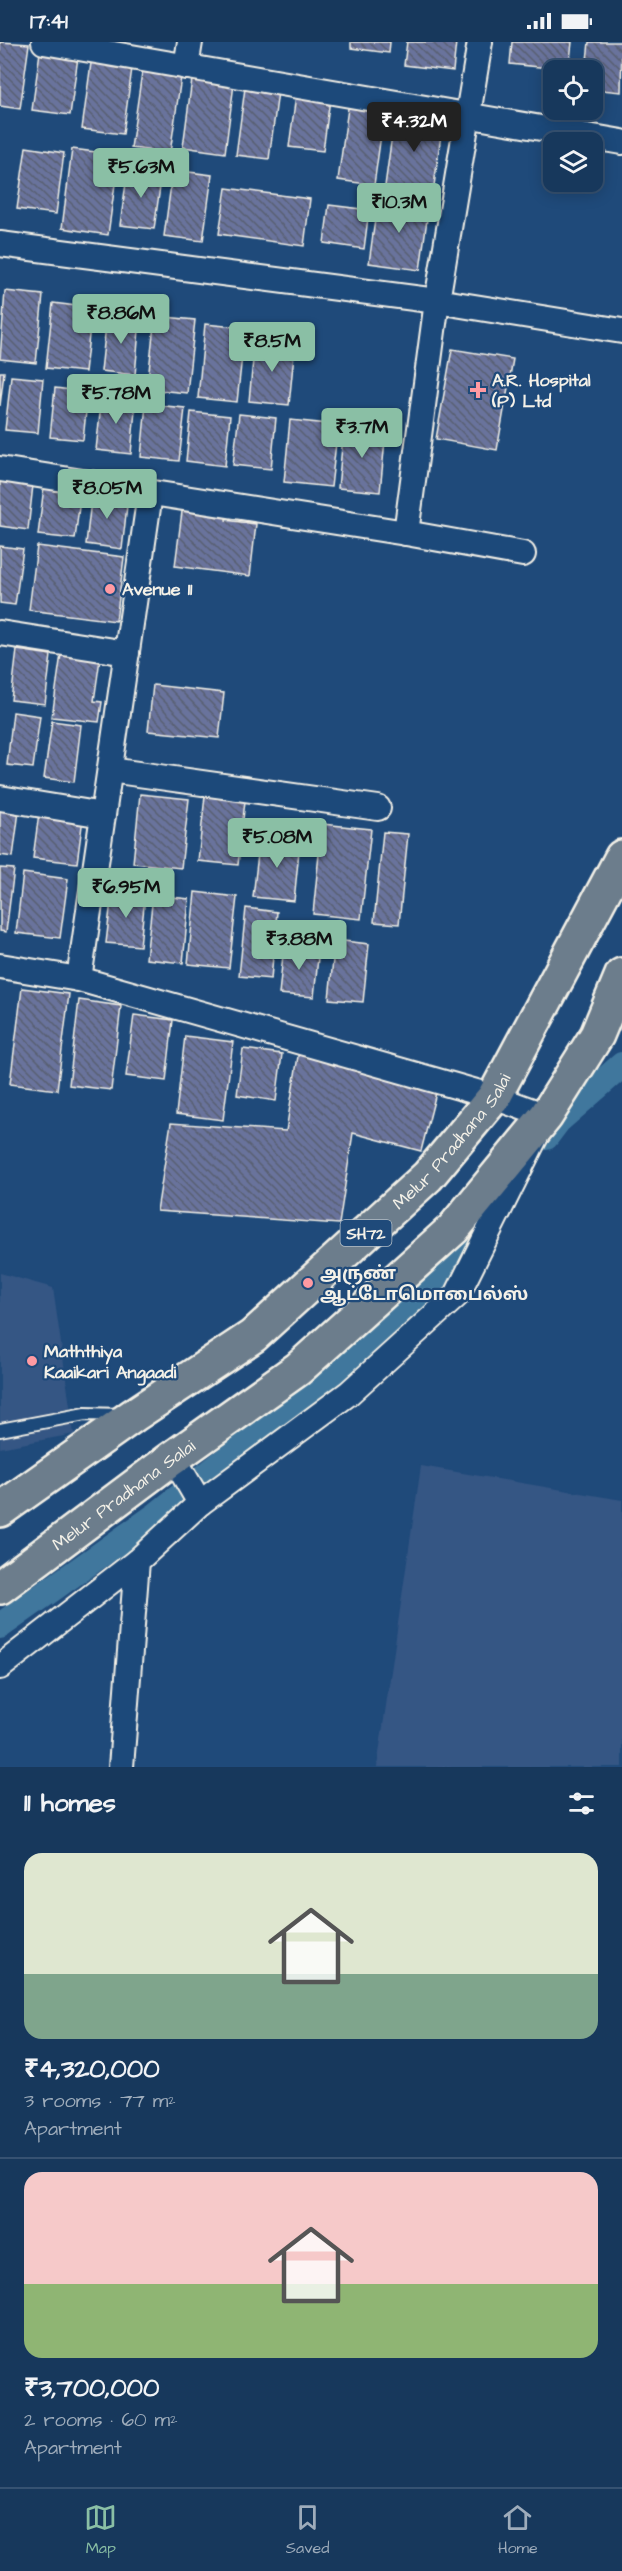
<!DOCTYPE html>
<meta charset="utf-8">
<style>
:root{--surface:#17385c;--page:#203f62;--text:#f1f3f6;--muted:#9eacbb;--line:#365272;--accent:#8abfa5}
body{margin:0;font-family:"Architects Daughter","Noto Sans Tamil",sans-serif;background:var(--page);color:var(--text);height:100vh;display:flex;flex-direction:column;font-size:22px;white-space:nowrap}
*{box-sizing:border-box;margin:0}
p{font-size:20px;color:var(--muted)}
.icon{flex:none;width:33px;height:33px;fill:none;stroke:currentColor;stroke-width:2;stroke-linecap:round;stroke-linejoin:round}
.map{position:relative;height:1725px;overflow:hidden}
.sheet{display:flex;flex-direction:column;background:var(--surface);flex:1}
.sheet>*{flex:none}
.buttons{position:absolute;left:543px;top:18px;display:grid;gap:12px}
.buttons a{display:grid;place-items:center;width:60px;height:60px;border-radius:12px;background:var(--surface);box-shadow:0 3px 15px #0003,0 0 0 2px var(--line);font-size:30px}
.price{position:absolute;translate:-50% -51px;padding:0 14px;border-radius:6px;background:var(--accent);color:#111;font-size:20px;line-height:39px;filter:drop-shadow(0 2px 3px #0008)}
.price::after{content:'';position:absolute;left:50%;top:36px;width:18px;height:14px;margin-left:-9px;background:inherit;clip-path:polygon(0 0,100% 0,50% 100%)}
.price.current{background:#222;color:#fff}
ul{padding:0;list-style:none}
li{display:grid;align-content:center;gap:12px;height:318px;padding:0 24px}
li+li{border-top:2px solid var(--line)}
li span{display:grid;place-items:center;height:186px;border-radius:18px;color:#555}
li>.icon{margin-inline-start:auto}
span .icon{width:108px;height:108px;fill:#fffc;stroke-width:1}
li b{font-size:26px}
h2{display:flex;justify-content:space-between;align-items:center;height:72px;padding:0 24px;font-size:26px}
.status{display:flex;justify-content:space-between;align-items:center;height:42px;padding:0 30px;background:var(--surface);direction:ltr}
.status svg{height:16px;fill:currentColor}
.tabs{display:flex;justify-content:space-around;align-items:center;height:84px;border-top:2px solid var(--line);background:var(--surface);font-size:16px;color:var(--muted)}
.tabs a{display:grid;justify-items:center;gap:3px}
.tabs .current{color:var(--accent)}
.map>svg:first-child{display:block}
</style>
<div class="status"><b>17:41</b><svg viewBox="0 0 49 12"><path d="M0 12V9h3v3zM5 12V6h3v6zM10 12V3h3v9zM15 12V0h3v12zM26 1h20v11H26zM47 4h2v5h-2z"/></svg></div>
<div class="map">
<svg width="622" height="1725" viewBox="0 0 622 1725">
<defs>
<pattern id="building-back-hatch" width="6" height="6" patternUnits="userSpaceOnUse" patternTransform="scale(1.5)"><rect width="6" height="6" fill="#69739c"/><path d="M-1 5l2 2M0 0l6 6M5-1l2 2" fill="none" stroke="#595e71"/></pattern>
</defs>
<rect width="100%" height="100%" fill="#1f4a7a"/>
<filter id="ink" filterUnits="userSpaceOnUse"><feTurbulence type="fractalNoise" baseFrequency=".0167" numOctaves="2"/><feDisplacementMap in="SourceGraphic" scale="12" xChannelSelector="R" yChannelSelector="G"/><feConvolveMatrix kernelMatrix="1 2 1 2 8 2 1 2 1" color-interpolation-filters="sRGB"/></filter>
<g filter="url(#ink)">
<g fill="#355684">
<path d="M 0,1231 L 53,1246 L 74,1392 L 0,1406 Z"/>
<path d="M 421,1424 L 622,1458 L 622,1725 L 377,1725 Z"/>
</g>
<g fill="none" stroke-linecap="round" stroke-linejoin="round">
<g stroke="#41779d" stroke-width="26">
<path d="M 546,1095 L 558,1079 L 622,1023"/>
<path d="M 0,1584 L 158,1472 L 392,1285 L 441,1232 L 498,1157"/>
</g>
</g>
<g fill="url(#building-back-hatch)" stroke="#f4f1e8" stroke-width="1.5">
<path d="M 0,0 L 29,2 L 20,67 L 0,64 Z"/>
<path d="M 351,0 L 390,0 L 389,11 L 351,6 Z"/>
<path d="M 407,0 L 456,0 L 453,29 L 404,23 Z"/>
<path d="M 512,0 L 572,0 L 569,28 L 510,22 Z"/>
<path d="M 589,0 L 622,0 L 621,50 L 592,47 L 592,28 L 586,28 Z"/>
<path d="M 40,10 L 78,15 L 70,73 L 32,68 Z"/>
<path d="M 91,21 L 132,26 L 123,92 L 82,87 Z"/>
<path d="M 142,30 L 181,35 L 170,111 L 131,106 Z"/>
<path d="M 192,37 L 234,42 L 225,111 L 183,105 Z"/>
<path d="M 245,46 L 278,50 L 269,117 L 236,113 Z"/>
<path d="M 296,53 L 330,57 L 323,109 L 289,105 Z"/>
<path d="M 349,59 L 385,64 L 374,143 L 338,138 Z"/>
<path d="M 395,71 L 443,78 L 433,151 L 385,144 Z"/>
<path d="M 26,105 L 64,111 L 56,172 L 17,167 Z"/>
<path d="M 72,107 L 119,113 L 108,193 L 62,186 Z"/>
<path d="M 128,127 L 162,131 L 154,187 L 120,183 Z"/>
<path d="M 173,128 L 212,133 L 203,199 L 164,194 Z"/>
<path d="M 226,146 L 310,157 L 304,204 L 219,192 Z"/>
<path d="M 378,156 L 429,163 L 420,228 L 369,221 Z"/>
<path d="M 329,163 L 369,168 L 364,207 L 324,201 Z"/>
<path d="M 5,249 L 43,253 L 36,321 L 0,317 Z"/>
<path d="M 53,261 L 92,266 L 85,330 L 46,326 Z"/>
<path d="M 107,274 L 140,277 L 135,333 L 101,329 Z"/>
<path d="M 155,274 L 195,278 L 187,351 L 147,347 Z"/>
<path d="M 205,282 L 245,286 L 237,360 L 198,356 Z"/>
<path d="M 255,298 L 295,302 L 289,363 L 249,359 Z"/>
<path d="M 452,307 L 513,317 L 497,408 L 436,397 Z"/>
<path d="M 0,330 L 4,330 L 0,364 Z"/>
<path d="M 11,334 L 43,337 L 38,391 L 5,388 Z"/>
<path d="M 55,346 L 88,350 L 83,398 L 50,395 Z"/>
<path d="M 102,353 L 136,357 L 131,412 L 96,408 Z"/>
<path d="M 146,362 L 185,366 L 179,419 L 141,415 Z"/>
<path d="M 191,370 L 230,374 L 225,424 L 186,419 Z"/>
<path d="M 239,372 L 276,376 L 271,427 L 233,423 Z"/>
<path d="M 290,378 L 338,383 L 331,445 L 284,440 Z"/>
<path d="M 344,384 L 386,388 L 380,450 L 338,446 Z"/>
<path d="M 0,439 L 33,443 L 28,488 L 0,484 Z"/>
<path d="M 44,445 L 81,449 L 75,497 L 38,493 Z"/>
<path d="M 92,450 L 128,455 L 122,507 L 86,502 Z"/>
<path d="M 183,462 L 227,467 L 226,478 L 256,482 L 250,534 L 175,524 Z"/>
<path d="M 0,504 L 23,507 L 15,563 L 0,561 Z"/>
<path d="M 37,504 L 124,515 L 116,579 L 29,568 Z"/>
<path d="M 17,608 L 51,613 L 45,662 L 11,658 Z"/>
<path d="M 61,612 L 100,617 L 94,659 L 102,660 L 99,680 L 52,675 Z"/>
<path d="M 153,643 L 224,651 L 219,696 L 148,689 Z"/>
<path d="M 13,670 L 40,674 L 33,726 L 7,723 Z"/>
<path d="M 52,679 L 81,683 L 74,740 L 44,736 Z"/>
<path d="M 140,752 L 189,757 L 181,826 L 133,821 Z"/>
<path d="M 205,754 L 245,759 L 238,823 L 198,819 Z"/>
<path d="M 0,767 L 19,769 L 13,815 L 0,813 Z"/>
<path d="M 39,771 L 83,776 L 77,821 L 33,816 Z"/>
<path d="M 322,782 L 371,787 L 361,877 L 313,872 Z"/>
<path d="M 383,790 L 408,792 L 399,882 L 374,880 Z"/>
<path d="M 260,795 L 300,799 L 294,859 L 253,855 Z"/>
<path d="M 0,826 L 14,827 L 6,890 L 0,889 Z"/>
<path d="M 23,831 L 68,837 L 60,896 L 16,891 Z"/>
<path d="M 112,850 L 145,854 L 140,904 L 106,901 Z"/>
<path d="M 195,850 L 237,855 L 229,926 L 188,922 Z"/>
<path d="M 153,853 L 189,857 L 183,921 L 146,917 Z"/>
<path d="M 246,866 L 277,870 L 271,937 L 239,934 Z"/>
<path d="M 335,898 L 369,902 L 363,960 L 329,957 Z"/>
<path d="M 284,903 L 319,906 L 314,955 L 279,952 Z"/>
<path d="M 22,946 L 69,952 L 57,1048 L 10,1042 Z"/>
<path d="M 79,958 L 121,964 L 111,1048 L 69,1043 Z"/>
<path d="M 134,973 L 173,978 L 166,1039 L 126,1034 Z"/>
<path d="M 185,994 L 233,1000 L 223,1078 L 176,1072 Z"/>
<path d="M 243,1007 L 282,1012 L 276,1059 L 237,1053 Z"/>
<path d="M 299,1008 L 438,1043 L 421,1109 L 353,1091 L 339,1182 L 157,1169 L 171,1081 L 286,1089 Z"/>
</g>
<g fill="none" stroke-linecap="round" stroke-linejoin="round">
<defs>
<path id="service" d="M 0,1388 L 85,1372 L 121,1373"/>
<g id="minor">
<path d="M 44,0 L 622,100"/>
<path d="M 186,25 L 190,0"/>
<path d="M 0,202 L 437,259 L 622,289"/>
<path d="M 0,427 L 406,491 L 523,512"/>
<path d="M 406,491 L 437,259 L 480,0"/>
<path d="M 0,591 L 127,611"/>
<path d="M 110,728 L 378,766"/>
<path d="M 0,756 L 103,773"/>
<path d="M 0,924 L 79,937 L 494,1055 L 546,1074 L 457,1253 L 349,1351 L 200,1461"/>
<path d="M 79,937 L 150,452"/>
<path d="M 0,1625 L 137,1519"/>
<path d="M 121,1725 L 137,1519 L 200,1461 L 179,1425 L 170,1418"/>
</g>
<g id="primary">
<path id="s1" d="M 0,1468 L 134,1373 L 253,1294 L 428,1134 L 494,1055 L 622,815"/>
<path id="s2" d="M 0,1545 L 170,1418 L 298,1327 L 453,1187 L 546,1074 L 597,993 L 622,933"/>
</g>
</defs>
<use href="#service" stroke="#f4f1e8" stroke-width="16"/>
<use href="#minor" stroke="#f4f1e8" stroke-width="28"/>
<use href="#primary" stroke="#f4f1e8" stroke-width="38"/>
<use href="#service" stroke="#1f4a7a" stroke-width="12"/>
<use href="#minor" stroke="#1f4a7a" stroke-width="24"/>
<use href="#primary" stroke="#6c7d8c" stroke-width="33"/>
</g>
</g>
<g fill="#ff9aa2" stroke="#1f4a7a" stroke-width="2">
<path d="M475 339h6v6h6v6h-6v6h-6v-6h-6v-6h6z"/>
<circle cx="110" cy="547" r="6"/>
<circle cx="308" cy="1241" r="6"/>
<circle cx="32" cy="1319" r="6"/>
</g>
<g text-anchor="middle" stroke-width="4.5" stroke-linejoin="round" paint-order="stroke">
<rect fill="#1f4a7a" stroke="#b4bfc7" stroke-width="1.5" x="340.5" y="1178" width="51" height="26" rx="4.5"/>
<g font-size="16" font-weight="bold" fill="#f4f1e8">
<text x="366" y="1197">SH72</text>
</g>
<g font-size="18" font-weight="bold" fill="#f4f1e8" stroke="#1f4a7a" text-anchor="start">
<text x="492" y="344">A.R. Hospital<tspan x="492" dy="21">(P) Ltd</tspan></text>
<text x="122" y="553">Avenue 11</text>
<text x="320" y="1237">அருண்<tspan x="320" dy="21">ஆட்டோமொபைல்ஸ்</tspan></text>
<text x="44" y="1315">Maththiya<tspan x="44" dy="21">Kaaikari Angaadi</tspan></text>
</g>
<g font-size="18" fill="#f4f1e8" stroke="#1f4a7a">
<text dy="6" stroke="none"><textPath href="#s1" startOffset="586">Melur Pradhana Salai</textPath></text>
<text dy="6" stroke="none"><textPath href="#s2" startOffset="154">Melur Pradhana Salai</textPath></text>
</g>
</g>
</svg>
<div class="buttons">
<a><svg class="icon" aria-label="locate" viewBox="0 0 24 24"><circle cx="12" cy="12" r="6"/><path d="M12 2v4M12 18v4M2 12h4M18 12h4"/></svg></a>
<a><svg class="icon" aria-label="layers" viewBox="0 0 24 24"><path d="M12 4l9 5-9 5-9-5zM3 14l9 5 9-5"/></svg></a>
</div>
<b class="price current" style="left:414px;top:111px">₹4.32M</b>
<b class="price" style="left:141px;top:157px">₹5.63M</b>
<b class="price" style="left:399px;top:192px">₹10.3M</b>
<b class="price" style="left:121px;top:303px">₹8.86M</b>
<b class="price" style="left:272px;top:331px">₹8.5M</b>
<b class="price" style="left:116px;top:383px">₹5.78M</b>
<b class="price" style="left:362px;top:417px">₹3.7M</b>
<b class="price" style="left:107px;top:478px">₹8.05M</b>
<b class="price" style="left:277px;top:827px">₹5.08M</b>
<b class="price" style="left:126px;top:877px">₹6.95M</b>
<b class="price" style="left:299px;top:929px">₹3.88M</b>
</div>
<section class="sheet">
<h2>11 homes<svg class="icon" aria-label="filters" viewBox="0 0 24 24"><path d="M4 7h16M4 17h16"/><circle cx="9" cy="7" r="2"/><circle cx="15" cy="17" r="2"/></svg></h2>
<ul>
<li><span style="background:linear-gradient(#dfe7d0 65%,#7fa58c 0)"><svg class="icon" aria-label="home" viewBox="0 0 24 24"><path d="M3 11l9-7 9 7M6 9v11h12V9"/></svg></span><div><b>₹4,320,000</b><p>3 rooms · 77 m²</p><p>Apartment</p></div></li>
<li><span style="background:linear-gradient(#f6c9c9 60%,#8fb573 0)"><svg class="icon" aria-label="home" viewBox="0 0 24 24"><path d="M3 11l9-7 9 7M6 9v11h12V9"/></svg></span><div><b>₹3,700,000</b><p>2 rooms · 60 m²</p><p>Apartment</p></div></li>
</ul>
</section>
<nav class="tabs">
<a class="current"><svg class="icon" aria-label="map" viewBox="0 0 24 24"><path d="M3 6l6-2 6 2 6-2v14l-6 2-6-2-6 2zM9 4v14M15 6v14"/></svg>Map</a>
<a><svg class="icon" aria-label="saved" viewBox="0 0 24 24"><path d="M7 4h10v16l-5-4-5 4z"/></svg>Saved</a>
<a><svg class="icon" aria-label="home" viewBox="0 0 24 24"><path d="M3 11l9-7 9 7M6 9v11h12V9"/></svg>Home</a>
</nav>
